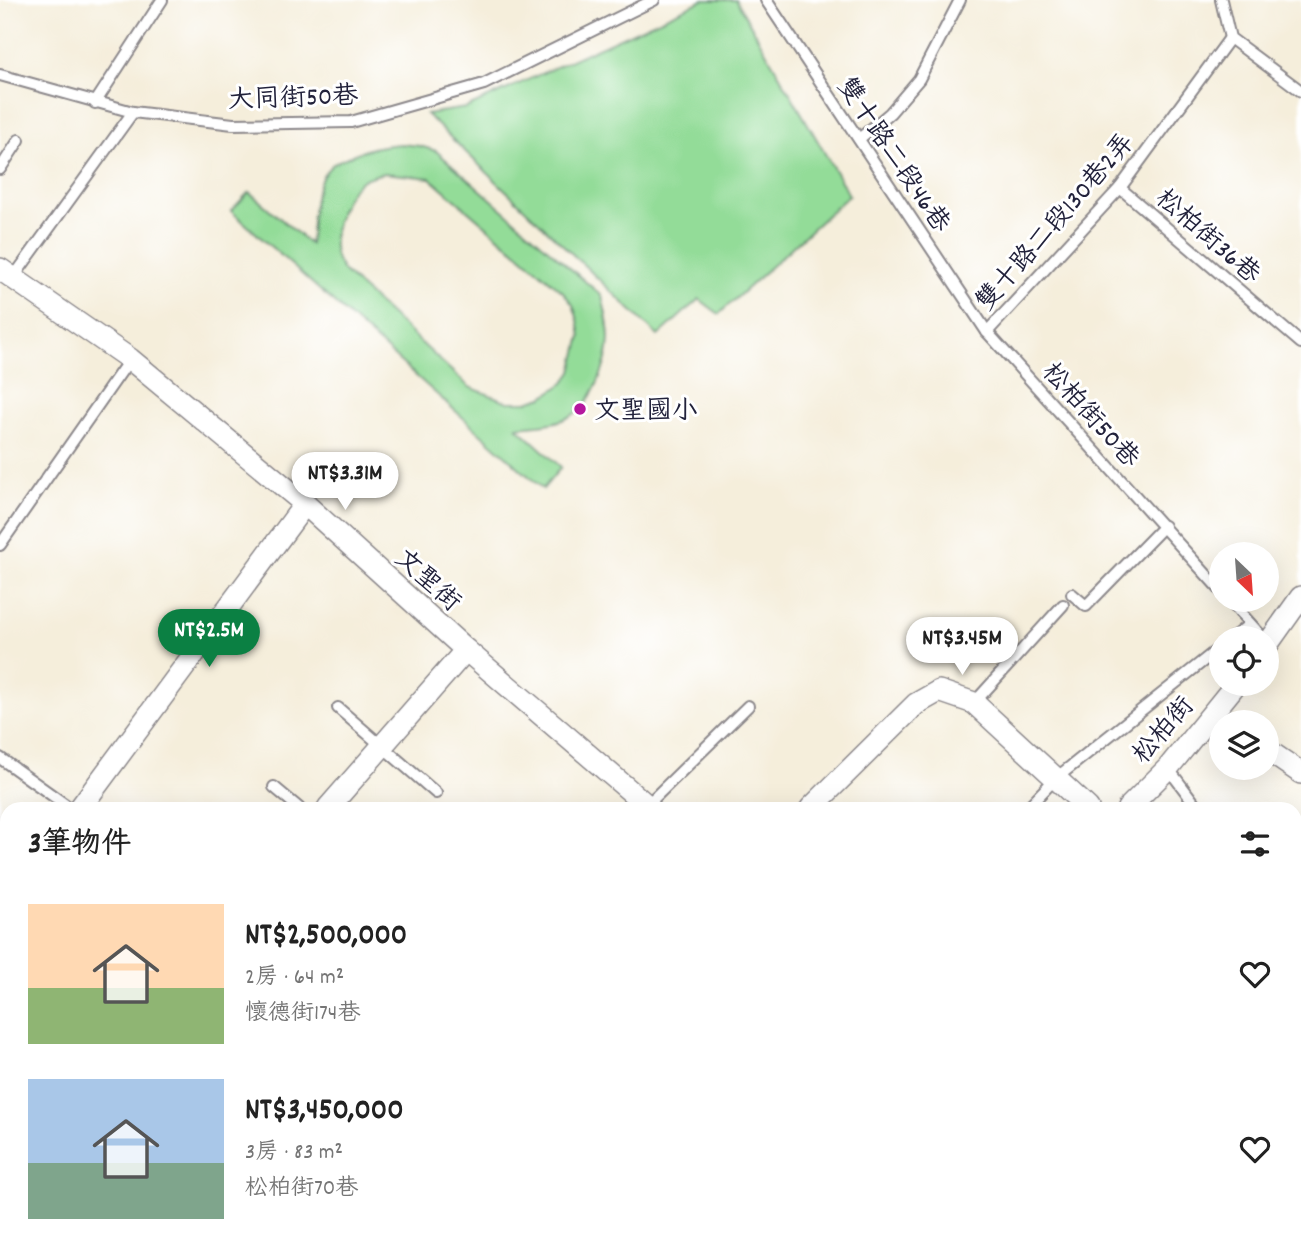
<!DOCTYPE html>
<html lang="zh-TW">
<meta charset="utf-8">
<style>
:root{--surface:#fff;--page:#f2f2f2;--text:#222;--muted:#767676;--accent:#0b8043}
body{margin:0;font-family:Dekko,"LXGW WenKai TC",sans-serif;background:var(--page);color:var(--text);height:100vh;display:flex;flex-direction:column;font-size:26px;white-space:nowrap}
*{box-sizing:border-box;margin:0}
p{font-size:23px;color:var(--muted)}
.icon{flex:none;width:38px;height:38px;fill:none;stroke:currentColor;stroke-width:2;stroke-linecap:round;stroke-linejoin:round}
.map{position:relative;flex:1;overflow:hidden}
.sheet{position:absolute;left:0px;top:802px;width:1302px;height:450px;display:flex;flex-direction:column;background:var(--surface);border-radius:21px 21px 0 0;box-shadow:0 7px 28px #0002}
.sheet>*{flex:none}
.needle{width:46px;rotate:155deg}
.controls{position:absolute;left:1209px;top:542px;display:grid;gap:14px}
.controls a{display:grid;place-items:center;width:70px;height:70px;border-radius:50%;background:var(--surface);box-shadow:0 7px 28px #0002;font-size:35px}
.price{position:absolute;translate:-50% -60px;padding:0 16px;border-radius:24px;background:#fff;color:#222;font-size:23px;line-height:46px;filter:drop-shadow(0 2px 4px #0008)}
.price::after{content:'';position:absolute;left:50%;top:42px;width:21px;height:16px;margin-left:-10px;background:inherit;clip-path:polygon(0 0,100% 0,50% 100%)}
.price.on{background:var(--accent);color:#fff}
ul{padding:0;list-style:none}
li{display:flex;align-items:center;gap:21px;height:175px;padding:0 28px}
li span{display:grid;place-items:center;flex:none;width:196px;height:140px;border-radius:0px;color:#555}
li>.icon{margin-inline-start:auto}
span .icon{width:84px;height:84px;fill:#fffc;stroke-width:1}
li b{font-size:30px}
h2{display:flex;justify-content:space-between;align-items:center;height:84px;padding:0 28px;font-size:30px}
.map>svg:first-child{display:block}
</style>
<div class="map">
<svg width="1301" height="1250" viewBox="0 0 1301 1250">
<rect width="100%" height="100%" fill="#fff"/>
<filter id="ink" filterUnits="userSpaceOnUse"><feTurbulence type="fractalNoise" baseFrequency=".0143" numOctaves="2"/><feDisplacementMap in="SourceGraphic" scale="14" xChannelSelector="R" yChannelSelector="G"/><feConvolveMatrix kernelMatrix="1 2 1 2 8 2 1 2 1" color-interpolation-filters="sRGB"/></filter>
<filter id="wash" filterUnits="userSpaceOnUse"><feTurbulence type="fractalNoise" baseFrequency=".00686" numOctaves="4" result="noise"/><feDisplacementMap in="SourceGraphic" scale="28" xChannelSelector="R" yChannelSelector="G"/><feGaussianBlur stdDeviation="1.57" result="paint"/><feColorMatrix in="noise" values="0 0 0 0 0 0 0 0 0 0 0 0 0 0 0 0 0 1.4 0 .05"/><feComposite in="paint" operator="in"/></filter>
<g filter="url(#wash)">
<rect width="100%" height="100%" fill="#f5eedb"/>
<g fill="#93dc98" stroke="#5a7f6a" stroke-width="2" fill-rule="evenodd">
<path d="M 703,0 L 736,0 L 849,195 L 719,314 L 699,299 L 658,336 L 426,114 L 466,108 Z"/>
<path d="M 401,144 L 420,146 L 436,151 L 602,296 C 605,310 609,324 609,339 C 608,364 593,404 571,416 C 555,425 535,425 517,427 L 561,467 L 543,489 L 231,211 L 249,192 L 310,244 C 313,220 311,183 332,165 C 337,161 346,158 352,155 C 368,148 383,145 401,144 ZM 384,173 L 430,178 L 563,292 L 573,305 L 578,320 L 581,336 L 572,372 L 564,383 L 543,397 L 527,402 L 508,402 L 469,387 L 342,270 C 340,265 336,260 335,254 C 330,233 344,191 363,180 C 369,176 378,175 384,173 Z"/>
</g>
</g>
<g filter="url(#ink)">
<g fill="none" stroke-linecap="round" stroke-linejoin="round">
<defs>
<g id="lane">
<path d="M 766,0 L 987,332 L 1222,592"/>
<path d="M 1221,0 L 1230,38 L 1301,91"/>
<path d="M 0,75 L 133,112 L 233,124 L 351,122 L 484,84 L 654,0"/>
<path d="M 95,103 L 162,0"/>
<path d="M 859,139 L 890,113 L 919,79 L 960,0"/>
<path d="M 0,169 L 19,140"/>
<path d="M 1120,188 L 1301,343"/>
<path d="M 13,278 L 133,112"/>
<path d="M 987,332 L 1120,188 L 1230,38"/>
<path d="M 0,545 L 130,359"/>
<path d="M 1072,594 L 1086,606 L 1164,526"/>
<path d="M 1229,600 L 1264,639"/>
<path d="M 1231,639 L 1250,624"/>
<path d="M 974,703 L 1063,605"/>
<path d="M 338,708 L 436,793"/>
<path d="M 0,758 L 70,808"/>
<path d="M 1168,768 L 1198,808"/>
<path d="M 274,787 L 299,808"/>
<path d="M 646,806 L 748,706"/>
<path d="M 1027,808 L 1055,779 L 1222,646"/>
<path d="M 482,1244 L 490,1250"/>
<path d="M 673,1244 L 684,1250"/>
<path d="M 891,1244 L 903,1250"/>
<path d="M 100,1250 L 103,1244"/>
<path d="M 324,1250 L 328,1244"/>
<path d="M 1079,1250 L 1083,1244"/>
<path d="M 1248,1250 L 1252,1244"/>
</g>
<g id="street">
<path d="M 0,269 L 130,359 L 305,504 L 466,650 L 650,808"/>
<path d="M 1267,645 L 1301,597"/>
<path d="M 1267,750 L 1301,773"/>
<path d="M 80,808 L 305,504"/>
<path d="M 328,808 L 466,650"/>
<path d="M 811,808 L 916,704 L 939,691 L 974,703 L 1088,808"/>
<path d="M 1128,808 L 1168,768 L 1236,684"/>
<path d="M 1295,950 L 1301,940"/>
<path d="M 0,991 L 7,982"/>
<path d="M 0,1100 L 7,1104"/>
<path d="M 1295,1170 L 1301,1173"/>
<path d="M 222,1244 L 231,1250"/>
<path d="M 597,1250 L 601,1244"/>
</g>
</defs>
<use href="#lane" stroke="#8c888b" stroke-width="14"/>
<use href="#street" stroke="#8c888b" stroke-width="24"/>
<use href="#lane" stroke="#fff" stroke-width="10"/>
<use href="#street" stroke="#fff" stroke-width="21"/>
</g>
</g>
<circle fill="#b5179e" stroke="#fff" stroke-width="2.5" cx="580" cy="409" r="7"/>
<g text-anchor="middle" stroke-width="6" stroke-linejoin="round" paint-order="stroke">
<g font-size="26" fill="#22223b" stroke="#fff">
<text transform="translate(293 96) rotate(-2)" y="9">大同街50巷</text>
<text transform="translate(895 154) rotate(56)" y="9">雙十路二段46巷</text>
<text transform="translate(1054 221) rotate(-49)" y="9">雙十路二段130巷2弄</text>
<text transform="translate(1209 235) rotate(41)" y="9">松柏街36巷</text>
<text transform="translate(1092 414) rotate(48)" y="9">松柏街50巷</text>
<text transform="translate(429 579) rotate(42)" y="9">文聖街</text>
<text transform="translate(1162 729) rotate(-49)" y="9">松柏街</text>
</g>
<g font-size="26" fill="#22223b" stroke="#fff" text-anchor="start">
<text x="594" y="418">文聖國小</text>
</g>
</g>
</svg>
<div class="controls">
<a><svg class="needle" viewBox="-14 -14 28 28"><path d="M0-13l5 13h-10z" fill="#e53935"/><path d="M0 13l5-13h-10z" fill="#767676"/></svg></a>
<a><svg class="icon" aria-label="locate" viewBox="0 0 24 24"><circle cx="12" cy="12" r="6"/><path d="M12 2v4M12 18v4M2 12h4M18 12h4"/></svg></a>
<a><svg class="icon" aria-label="layers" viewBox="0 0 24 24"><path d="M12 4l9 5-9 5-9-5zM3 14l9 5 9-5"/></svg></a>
</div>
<b class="price" style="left:345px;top:512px">NT$3.31M</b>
<b class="price on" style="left:209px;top:669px">NT$2.5M</b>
<b class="price" style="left:962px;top:677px">NT$3.45M</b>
<section class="sheet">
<h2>3筆物件<svg class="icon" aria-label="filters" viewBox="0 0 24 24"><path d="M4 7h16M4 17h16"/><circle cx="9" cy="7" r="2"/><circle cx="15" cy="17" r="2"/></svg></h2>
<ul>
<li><span style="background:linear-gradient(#ffd9b3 60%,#8fb573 0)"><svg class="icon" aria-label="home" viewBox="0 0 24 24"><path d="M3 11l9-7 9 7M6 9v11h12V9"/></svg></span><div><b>NT$2,500,000</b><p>2房 · 64 m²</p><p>懷德街174巷</p></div><svg class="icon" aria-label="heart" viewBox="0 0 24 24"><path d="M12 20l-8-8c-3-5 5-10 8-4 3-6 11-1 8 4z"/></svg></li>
<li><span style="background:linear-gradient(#a9c7e8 60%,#7fa58c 0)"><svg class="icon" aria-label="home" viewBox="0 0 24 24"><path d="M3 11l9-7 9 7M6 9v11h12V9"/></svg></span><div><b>NT$3,450,000</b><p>3房 · 83 m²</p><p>松柏街70巷</p></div><svg class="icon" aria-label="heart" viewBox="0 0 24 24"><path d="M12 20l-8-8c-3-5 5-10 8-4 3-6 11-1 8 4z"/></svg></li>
</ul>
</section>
</div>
